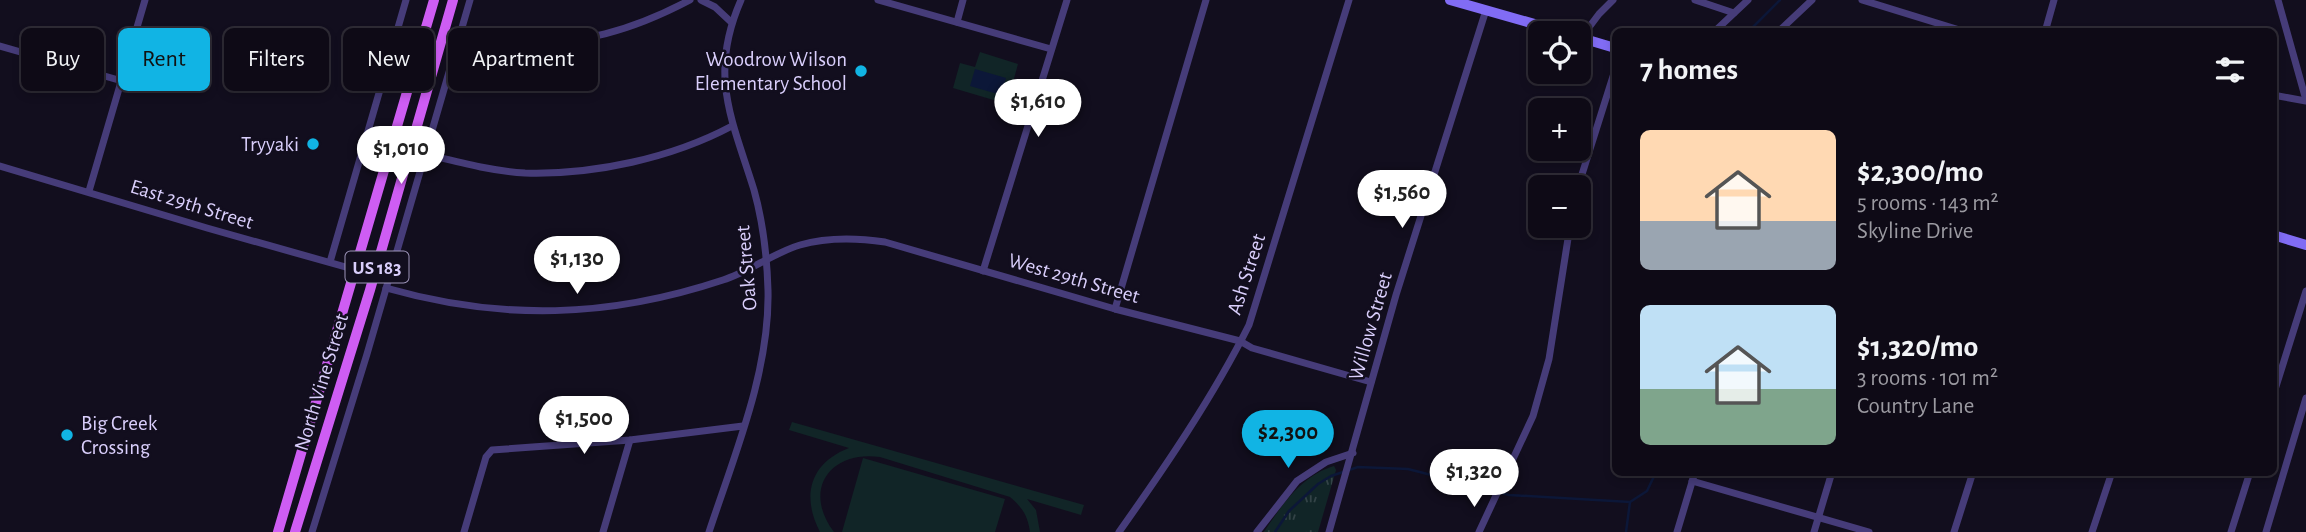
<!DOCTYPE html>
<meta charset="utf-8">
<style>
:root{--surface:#0e0a16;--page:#1c1823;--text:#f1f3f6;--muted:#9b9aa1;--line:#2e2b35;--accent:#11b4e4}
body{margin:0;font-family:"Alegreya Sans",sans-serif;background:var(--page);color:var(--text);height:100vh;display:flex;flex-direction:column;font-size:26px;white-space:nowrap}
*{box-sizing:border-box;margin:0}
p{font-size:23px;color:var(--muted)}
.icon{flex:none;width:38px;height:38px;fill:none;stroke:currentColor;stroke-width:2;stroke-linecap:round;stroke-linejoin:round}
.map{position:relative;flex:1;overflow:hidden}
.details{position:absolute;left:1612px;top:28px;width:665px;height:448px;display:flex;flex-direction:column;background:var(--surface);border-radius:10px;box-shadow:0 4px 10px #0003,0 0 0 2px var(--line)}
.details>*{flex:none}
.banner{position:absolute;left:21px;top:28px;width:665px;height:63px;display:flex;gap:14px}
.tools{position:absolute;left:1528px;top:21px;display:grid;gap:14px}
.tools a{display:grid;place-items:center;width:63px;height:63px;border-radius:10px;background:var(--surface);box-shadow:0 4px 10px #0003,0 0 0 2px var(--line);font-size:35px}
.price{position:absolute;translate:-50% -60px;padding:0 16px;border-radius:24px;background:#fff;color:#222;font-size:23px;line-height:46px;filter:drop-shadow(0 2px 4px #0008)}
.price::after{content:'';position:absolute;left:50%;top:42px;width:21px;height:16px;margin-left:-10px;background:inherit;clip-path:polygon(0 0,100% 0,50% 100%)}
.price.on{background:var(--accent);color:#111}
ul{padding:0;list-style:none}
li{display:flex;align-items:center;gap:21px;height:175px;padding:0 28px}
li span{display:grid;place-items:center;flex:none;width:196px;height:140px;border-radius:10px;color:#555}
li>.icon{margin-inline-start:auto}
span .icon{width:84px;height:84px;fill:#fffc;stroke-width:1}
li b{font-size:30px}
h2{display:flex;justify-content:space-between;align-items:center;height:84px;padding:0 28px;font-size:30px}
.tag{padding:0 24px;border-radius:10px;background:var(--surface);box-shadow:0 4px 10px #0003,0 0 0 2px var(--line);font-size:24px;line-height:63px}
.tag.on{background:var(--accent);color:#111}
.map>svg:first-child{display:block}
</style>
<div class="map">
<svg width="2306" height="532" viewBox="0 0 2306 532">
<defs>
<pattern id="grass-tufts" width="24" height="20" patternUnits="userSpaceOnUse" patternTransform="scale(1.75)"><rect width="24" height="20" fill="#112527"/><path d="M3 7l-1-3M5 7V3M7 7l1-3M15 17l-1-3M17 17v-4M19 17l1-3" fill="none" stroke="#334347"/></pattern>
</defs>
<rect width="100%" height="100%" fill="#120e1e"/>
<path fill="url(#grass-tufts)" d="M 1334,466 L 1336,470 L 1318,532 L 1264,532 C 1282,505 1301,476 1334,466 Z"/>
<g fill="#112527">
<path d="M 980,52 L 1018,64 L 1007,104 L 953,88 L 960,63 L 975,67 Z"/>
<path d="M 792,422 L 1084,505 L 1081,515 L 1027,499 L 1036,510 L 1040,532 L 1030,532 C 1028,516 1022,507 1010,497 L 880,457 C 830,450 802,490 834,532 L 820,532 C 801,496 810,463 849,448 L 789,430 Z"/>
<path d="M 863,458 L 1005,499 L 995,532 L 842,532 Z"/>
</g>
<path fill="#0c1738" d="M 975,69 L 1006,78 L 1001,95 L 970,86 Z"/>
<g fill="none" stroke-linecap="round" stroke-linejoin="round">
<g stroke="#0c1738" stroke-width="2.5">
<path d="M 1748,32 L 1780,0"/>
<path d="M 1275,532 L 1289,511 L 1318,484 L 1331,476 L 1358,467 L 1408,469 L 1509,495 L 1630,502 L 1647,491 L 1656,472"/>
<path d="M 1626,532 L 1630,502"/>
</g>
<g stroke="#463c79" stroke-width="7">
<path d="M 701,0 L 715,7 L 731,22"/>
<path d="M 878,0 L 1051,49"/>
<path d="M 1695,0 L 1734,13"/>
<path d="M 1862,0 L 1966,32"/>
<path d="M 2278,0 L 2306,100"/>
<path d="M 957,22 L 963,0"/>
<path d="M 461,29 C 479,33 496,38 514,40 C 577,48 635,29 690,0"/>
<path d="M 1714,32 L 1748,0"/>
<path d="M 1778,32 L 1812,0"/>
<path d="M 2045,32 L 2054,0"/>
<path d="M 1581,38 L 1599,14 L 1613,0"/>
<path d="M 0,46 L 122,81"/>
<path d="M 2273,95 L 2306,101"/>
<path d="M 425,154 C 458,162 491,171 525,173 C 594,175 672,158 732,126"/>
<path d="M 0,166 L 207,228 L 374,275"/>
<path d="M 1578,187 L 1615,70"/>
<path d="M 89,191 L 145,0"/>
<path d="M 330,262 L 406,0"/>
<path d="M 983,271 L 1067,0"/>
<path d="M 386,288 C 502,321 609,318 723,280 C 749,272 773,253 800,245 C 828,237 857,238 885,242 L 1115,309 L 1240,341 L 1252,348 L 1371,382"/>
<path d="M 1115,309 L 1206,0"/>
<path d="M 2273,396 L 2306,291"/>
<path d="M 1692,481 L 1869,532"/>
<path d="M 312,532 L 367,354 L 470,0"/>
<path d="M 464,532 L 486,457 L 492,450 L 630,440 L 743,426"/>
<path d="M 603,532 L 630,440"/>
<path d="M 709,532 C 734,456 770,371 768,290 C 767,257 763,222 754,190 C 732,119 708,75 741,0"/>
<path d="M 1119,532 C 1165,467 1213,397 1249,325 L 1349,0"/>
<path d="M 1257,532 L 1297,481 L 1326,462 L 1353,453"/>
<path d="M 1329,532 L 1396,295 L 1486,10"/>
<path d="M 1479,532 L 1533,416 L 1549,359 L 1570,226"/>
<path d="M 1677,532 L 1695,472"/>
<path d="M 1814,532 L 1832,472"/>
<path d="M 1954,532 L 1973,472"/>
<path d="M 2092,532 L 2112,472"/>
<path d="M 2231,532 L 2250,472"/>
<path d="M 2266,532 L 2306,398"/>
</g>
<g stroke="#816cf4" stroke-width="10">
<path d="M 1450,0 L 1566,33"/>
<path d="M 1578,37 L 1615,48"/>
<path d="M 2273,235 L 2306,245"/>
</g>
<g stroke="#ce5df3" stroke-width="10">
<path d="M 278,532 L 434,0"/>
<path d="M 295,532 L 370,290 L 453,0"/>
</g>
</g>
<g fill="#11b4e4" stroke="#120e1e" stroke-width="2.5">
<circle cx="861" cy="71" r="7"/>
<circle cx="313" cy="144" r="7"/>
<circle cx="67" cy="435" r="7"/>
</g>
<g text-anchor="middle" stroke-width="5" stroke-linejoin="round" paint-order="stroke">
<rect fill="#120e1e" stroke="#9d94b9" stroke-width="2" x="345.5" y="251.5" width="63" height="31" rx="5"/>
<g font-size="19" font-weight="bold" fill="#d9cefb">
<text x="377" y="274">US 183</text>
</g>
<g font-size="21" fill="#d9cefb" stroke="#120e1e" text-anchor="end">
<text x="847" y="66">Woodrow Wilson<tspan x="847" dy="24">Elementary School</tspan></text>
<text x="299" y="151">Tryyaki</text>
<text x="81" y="430" text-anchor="start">Big Creek<tspan x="81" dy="24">Crossing</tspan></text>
</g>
<g font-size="21" fill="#d9cefb" stroke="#120e1e">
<text transform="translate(192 204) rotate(17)" y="7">East 29th Street</text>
<text transform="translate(746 268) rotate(-95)" y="7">Oak Street</text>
<text transform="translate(1246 274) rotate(-72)" y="7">Ash Street</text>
<text transform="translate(1074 278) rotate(16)" y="7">West 29th Street</text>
<text transform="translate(1370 326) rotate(-74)" y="7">Willow Street</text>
<text transform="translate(321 382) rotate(-73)" y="7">North Vine Street</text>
</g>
</g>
</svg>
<div class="tools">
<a><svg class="icon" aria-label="locate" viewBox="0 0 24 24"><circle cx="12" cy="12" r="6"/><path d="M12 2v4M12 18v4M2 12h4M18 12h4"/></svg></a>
<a>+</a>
<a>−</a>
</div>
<b class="price" style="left:1038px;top:139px">$1,610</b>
<b class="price" style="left:401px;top:186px">$1,010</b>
<b class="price" style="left:1402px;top:230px">$1,560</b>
<b class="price" style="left:577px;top:296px">$1,130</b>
<b class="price" style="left:584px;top:456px">$1,500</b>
<b class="price on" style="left:1288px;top:470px">$2,300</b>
<b class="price" style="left:1474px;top:509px">$1,320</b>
<div class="banner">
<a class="tag">Buy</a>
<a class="tag on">Rent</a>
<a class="tag">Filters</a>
<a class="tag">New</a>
<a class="tag">Apartment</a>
</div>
<section class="details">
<h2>7 homes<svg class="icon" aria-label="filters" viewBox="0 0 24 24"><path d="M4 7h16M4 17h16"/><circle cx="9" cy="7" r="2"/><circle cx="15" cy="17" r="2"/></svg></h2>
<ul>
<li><span style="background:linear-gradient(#ffd9b3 65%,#9aa5b1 0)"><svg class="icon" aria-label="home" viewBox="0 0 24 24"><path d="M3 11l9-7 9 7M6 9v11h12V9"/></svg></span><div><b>$2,300/mo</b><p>5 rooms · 143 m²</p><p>Skyline Drive</p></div></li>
<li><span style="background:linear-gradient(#bfe0f5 60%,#7fa58c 0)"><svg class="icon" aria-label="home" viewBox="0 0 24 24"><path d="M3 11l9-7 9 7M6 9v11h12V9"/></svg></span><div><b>$1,320/mo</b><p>3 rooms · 101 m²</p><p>Country Lane</p></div></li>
</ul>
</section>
</div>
